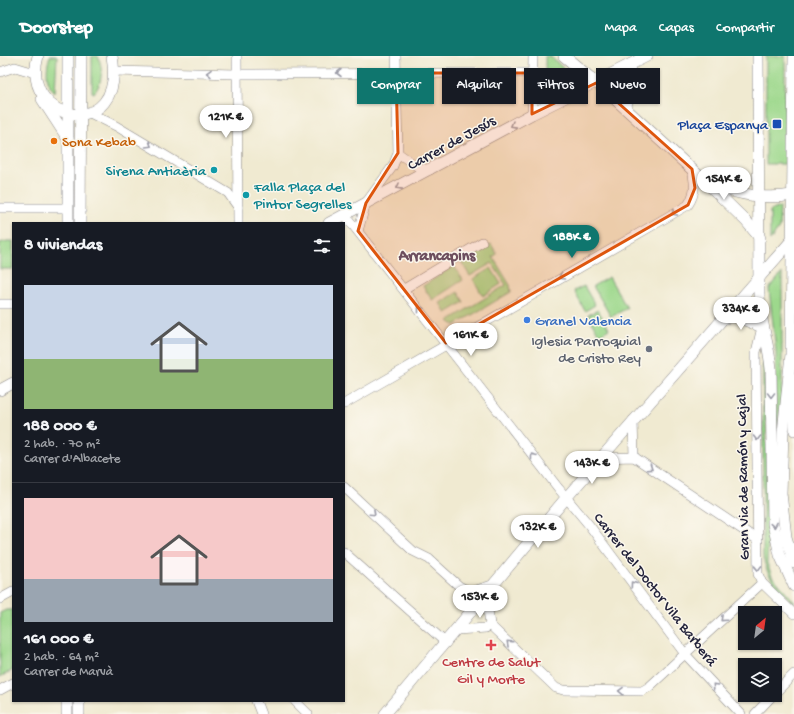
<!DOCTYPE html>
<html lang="es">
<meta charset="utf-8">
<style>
:root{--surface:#171b24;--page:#242831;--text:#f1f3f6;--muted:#9ea1a6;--line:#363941;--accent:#0f766e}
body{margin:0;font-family:"Gochi Hand",sans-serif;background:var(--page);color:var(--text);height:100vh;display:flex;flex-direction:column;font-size:15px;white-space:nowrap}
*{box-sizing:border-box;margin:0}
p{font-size:13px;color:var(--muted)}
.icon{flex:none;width:22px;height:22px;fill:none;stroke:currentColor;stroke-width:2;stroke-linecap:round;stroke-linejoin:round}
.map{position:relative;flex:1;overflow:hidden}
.details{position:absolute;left:12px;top:166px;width:333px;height:480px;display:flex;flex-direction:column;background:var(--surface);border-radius:0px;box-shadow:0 1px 3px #0004}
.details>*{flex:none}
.banner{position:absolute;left:357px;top:12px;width:377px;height:36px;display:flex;gap:8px}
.needle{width:26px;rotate:29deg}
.tools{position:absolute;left:738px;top:550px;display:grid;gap:8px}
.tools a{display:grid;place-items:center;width:44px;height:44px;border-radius:0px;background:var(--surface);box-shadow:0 1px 3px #0004;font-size:20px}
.price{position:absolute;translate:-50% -34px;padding:0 9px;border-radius:14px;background:#fff;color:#222;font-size:13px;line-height:26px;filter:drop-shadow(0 1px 2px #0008)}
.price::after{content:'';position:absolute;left:50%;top:24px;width:12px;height:9px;margin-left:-6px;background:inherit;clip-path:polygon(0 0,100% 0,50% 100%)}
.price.active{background:var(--accent);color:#fff}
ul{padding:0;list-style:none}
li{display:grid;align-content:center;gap:8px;height:212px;padding:0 12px}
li+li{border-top:1px solid var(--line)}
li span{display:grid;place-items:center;height:124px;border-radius:0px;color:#555}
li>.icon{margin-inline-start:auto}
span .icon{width:72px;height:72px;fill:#fffc;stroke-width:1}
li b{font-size:17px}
h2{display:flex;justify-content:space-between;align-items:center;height:48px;padding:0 12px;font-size:17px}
.pill{padding:0 14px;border-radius:0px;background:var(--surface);box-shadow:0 1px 3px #0004;font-size:14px;line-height:36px}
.pill.active{background:var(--accent);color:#fff}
header{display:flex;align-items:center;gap:24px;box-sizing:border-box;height:56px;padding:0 20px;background:var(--accent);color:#fff}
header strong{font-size:19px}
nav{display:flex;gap:22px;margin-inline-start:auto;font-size:14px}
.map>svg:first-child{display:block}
</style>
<header>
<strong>Doorstep</strong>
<nav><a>Mapa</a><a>Capas</a><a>Compartir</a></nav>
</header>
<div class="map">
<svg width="794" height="658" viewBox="0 0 794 658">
<rect width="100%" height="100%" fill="#fbf7ec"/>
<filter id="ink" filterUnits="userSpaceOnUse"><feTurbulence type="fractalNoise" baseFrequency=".025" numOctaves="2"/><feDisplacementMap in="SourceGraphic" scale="8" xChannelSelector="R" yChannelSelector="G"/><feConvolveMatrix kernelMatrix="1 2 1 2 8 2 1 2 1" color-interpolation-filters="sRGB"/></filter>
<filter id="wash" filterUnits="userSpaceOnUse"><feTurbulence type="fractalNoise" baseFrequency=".012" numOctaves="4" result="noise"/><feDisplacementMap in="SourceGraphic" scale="16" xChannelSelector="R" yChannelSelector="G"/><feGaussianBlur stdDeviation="0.9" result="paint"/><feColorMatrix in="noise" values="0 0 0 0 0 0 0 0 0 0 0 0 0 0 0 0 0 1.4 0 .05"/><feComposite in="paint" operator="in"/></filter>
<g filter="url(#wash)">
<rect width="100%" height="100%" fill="#f0ead1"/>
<g fill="#9dd88c" stroke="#607d64">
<path d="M 50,0 L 57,0 L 55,36 C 45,28 46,11 50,0 Z"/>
<path d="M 92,0 L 98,0 C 103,12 103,27 94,37 L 92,36 Z"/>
<path d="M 545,0 L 550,0 L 577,25 L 546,40 Z"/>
<rect x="766" y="0" width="19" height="108"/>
<path d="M 780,151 L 779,172 L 770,185 L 770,155 Z"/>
<path d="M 7,185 L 13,185 L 13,213 L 0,213 L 0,187 Z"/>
<path d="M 491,188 L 497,198 L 493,201 L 510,229 L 511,236 L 455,269 L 448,265 L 506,229 L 492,207 L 470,220 L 461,206 Z"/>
<path d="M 454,210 L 463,224 L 432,244 L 423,230 Z"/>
<path d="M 491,212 L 501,228 L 483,240 L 473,223 Z"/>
<path d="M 782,217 L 782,336 L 776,381 L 776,295 L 769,233 Z"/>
<path d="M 609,221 L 627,252 L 611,261 L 593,230 Z"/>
<path d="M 584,230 L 595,249 L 585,255 L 574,235 Z"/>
<path d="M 458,236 L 464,246 L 446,257 L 440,247 Z"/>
<path d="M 598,254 L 609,273 L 599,279 L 588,259 Z"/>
<path d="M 763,293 L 765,311 L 769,468 L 767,507 L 772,520 L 794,545 L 794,547 C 778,533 767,522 763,500 Z"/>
<path d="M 6,554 L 13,554 L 13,614 L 0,621 L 0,557 Z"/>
</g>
</g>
<g filter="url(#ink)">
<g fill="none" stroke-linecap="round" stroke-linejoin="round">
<defs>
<g id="minor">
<path d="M 237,0 L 238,167"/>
<path d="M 396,0 L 398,97 L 418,111 L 430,114"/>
<path d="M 114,15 L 236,18 L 532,17"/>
<path d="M 0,16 L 15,11 L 35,17"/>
<path d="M 90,57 L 116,70 L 228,137 L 238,151"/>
<path d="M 532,58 L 533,0"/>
<path d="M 0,152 L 68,152"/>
<path d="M 345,159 L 559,433 L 589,469 L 685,598 L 741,658"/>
<path d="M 358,175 L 366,147 L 393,110 L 398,97"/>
<path d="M 404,233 L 482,186"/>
<path d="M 0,248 L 13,248"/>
<path d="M 762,271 L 756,296 L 758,518 L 762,527 L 794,558"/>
<path d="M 792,321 L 794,375"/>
<path d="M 344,348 L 688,149 C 696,137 695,128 692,113"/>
<path d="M 633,364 L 634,401"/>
<path d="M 600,402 L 634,401 L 758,484"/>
<path d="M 344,431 L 413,495 L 429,503 L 459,530 L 470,536 L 492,529"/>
<path d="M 344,496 L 446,587"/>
<path d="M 486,538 L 490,569 L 556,632 L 563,634 L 642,635 L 649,631 L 762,527"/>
<path d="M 0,543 L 13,536"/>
<path d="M 457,574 L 486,572 L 490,569"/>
<path d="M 0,634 L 13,627"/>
<path d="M 775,637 L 794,618"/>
<path d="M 256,645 L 261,658"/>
<path d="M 295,645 L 308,658"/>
<path d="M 755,658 L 773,639"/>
</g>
<g id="major">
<path d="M 38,0 C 19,67 127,88 112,0"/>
<path d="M 68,0 L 68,167"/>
<path d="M 564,0 L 604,33 L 709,129 L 746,165 L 760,182"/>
<path d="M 758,0 L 759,239 C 760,265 769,288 771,313 L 773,468 L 780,499 L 794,530"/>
<path d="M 794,0 L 791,298 L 783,377 L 781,437 L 786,481 L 794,507"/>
<path d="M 42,43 L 68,83"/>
<path d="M 626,53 L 630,9"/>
<path d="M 711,129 C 739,138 764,144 792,139"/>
<path d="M 80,167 L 81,0"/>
<path d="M 329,167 L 532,58 L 647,0"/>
<path d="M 721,263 L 735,260 L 762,271"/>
<path d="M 0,334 L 13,327"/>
<path d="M 79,645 L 79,658"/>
<path d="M 67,658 L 67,645"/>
<path d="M 385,658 L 566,442 L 792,184"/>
</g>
</defs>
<use href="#minor" stroke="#898686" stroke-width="10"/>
<use href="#major" stroke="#898686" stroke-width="12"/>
<use href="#minor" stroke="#fff" stroke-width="9"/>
<use href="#major" stroke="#fff" stroke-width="11"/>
</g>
<defs><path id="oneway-chevron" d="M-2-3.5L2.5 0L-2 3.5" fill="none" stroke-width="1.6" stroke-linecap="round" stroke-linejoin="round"/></defs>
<g stroke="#9c9ca7">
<use href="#oneway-chevron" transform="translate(209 17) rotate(-179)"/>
<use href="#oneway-chevron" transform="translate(339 17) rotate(180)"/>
<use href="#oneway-chevron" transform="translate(513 69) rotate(151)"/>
<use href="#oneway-chevron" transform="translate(149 89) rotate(31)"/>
<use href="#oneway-chevron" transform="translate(399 131) rotate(152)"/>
<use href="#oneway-chevron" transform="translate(674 157) rotate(150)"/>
<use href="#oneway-chevron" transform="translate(561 221) rotate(150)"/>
<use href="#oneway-chevron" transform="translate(420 253) rotate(-128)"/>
<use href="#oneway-chevron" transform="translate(771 339) rotate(90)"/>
<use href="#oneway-chevron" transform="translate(757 382) rotate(90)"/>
<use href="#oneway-chevron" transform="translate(533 400) rotate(-128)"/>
<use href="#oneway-chevron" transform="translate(650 412) rotate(34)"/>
<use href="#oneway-chevron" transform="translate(373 457) rotate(43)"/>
<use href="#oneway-chevron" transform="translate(774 469) rotate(80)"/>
<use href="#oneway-chevron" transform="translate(758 512) rotate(88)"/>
<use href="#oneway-chevron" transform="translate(633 528) rotate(-126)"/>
<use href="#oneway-chevron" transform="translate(723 563) rotate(138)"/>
<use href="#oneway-chevron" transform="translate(509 587) rotate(-137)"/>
<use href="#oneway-chevron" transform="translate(715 630) rotate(-133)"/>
<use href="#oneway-chevron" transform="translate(621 635) rotate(-179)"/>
</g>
</g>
<path fill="#de560e" fill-opacity="0.2" stroke="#de560e" stroke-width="3" stroke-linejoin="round" d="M 396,17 L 532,17 L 532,58 L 596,27 L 692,113 L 695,132 L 688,149 L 446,287 L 358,175 L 366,147 L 398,97 Z"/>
<rect fill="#1a4fb4" stroke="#fbf7ec" stroke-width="1.5" x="772" y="63" width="10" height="10" rx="2"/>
<circle fill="#e8710a" stroke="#fbf7ec" stroke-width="1.5" cx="54" cy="85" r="4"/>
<g fill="#0f9aa8" stroke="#fbf7ec" stroke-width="1.5">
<circle cx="214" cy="114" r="4"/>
<circle cx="246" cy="139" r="4"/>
</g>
<circle fill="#3f7fe0" stroke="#fbf7ec" stroke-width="1.5" cx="527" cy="264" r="4"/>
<circle fill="#6b7280" stroke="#fbf7ec" stroke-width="1.5" cx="649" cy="293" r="4"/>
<path fill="#e0444e" stroke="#fbf7ec" stroke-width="1.5" d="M489 583h4v4h4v4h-4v4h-4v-4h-4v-4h4z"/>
<g text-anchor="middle" stroke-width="3" stroke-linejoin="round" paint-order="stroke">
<g font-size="15" fill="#164399" stroke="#fbf7ec" text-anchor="end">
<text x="768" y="73">Plaça Espanya</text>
</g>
<g font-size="15" fill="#c56008" stroke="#fbf7ec" text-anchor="start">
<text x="62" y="90">Sona Kebab</text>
</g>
<g font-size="15" fill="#22223b" stroke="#fbf7ec">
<text transform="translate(451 86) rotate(-29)" y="5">Carrer de Jesús</text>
<text transform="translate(742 421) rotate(-91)" y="5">Gran Via de Ramón y Cajal</text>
<text transform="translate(656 533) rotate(52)" y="5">Carrer del Doctor Vila Barberá</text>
</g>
<g font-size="15" fill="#0d838f" stroke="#fbf7ec" text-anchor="end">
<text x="206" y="119">Sirena Antiaèria</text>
<text x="254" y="135" text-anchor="start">Falla Plaça del<tspan x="254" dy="17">Pintor Segrelles</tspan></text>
</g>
<g font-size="15" fill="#366cbe" stroke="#fbf7ec" text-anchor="start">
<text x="535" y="269">Granel Valencia</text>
</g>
<g font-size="15" fill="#5b616d" stroke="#fbf7ec" text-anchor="end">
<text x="641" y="289">Iglesia Parroquial<tspan x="641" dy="17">de Cristo Rey</tspan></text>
</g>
<g font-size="15" fill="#be3a42" stroke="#fbf7ec">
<text x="491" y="610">Centre de Salut<tspan x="491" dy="17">Gil y Morte</tspan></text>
</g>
<g font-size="16" font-weight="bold" fill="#6e4f5e" stroke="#fbf7ec">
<text x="437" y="204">Arrancapins</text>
</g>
</g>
</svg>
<div class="tools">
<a><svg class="needle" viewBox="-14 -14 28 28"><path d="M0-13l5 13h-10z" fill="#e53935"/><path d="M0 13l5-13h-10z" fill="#9ea1a6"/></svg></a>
<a><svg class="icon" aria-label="layers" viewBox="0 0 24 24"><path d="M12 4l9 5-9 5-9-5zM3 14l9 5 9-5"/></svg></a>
</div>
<b class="price" style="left:226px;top:83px">121K €</b>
<b class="price" style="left:724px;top:145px">154K €</b>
<b class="price active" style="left:572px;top:203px">188K €</b>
<b class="price" style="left:741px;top:275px">334K €</b>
<b class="price" style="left:471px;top:301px">161K €</b>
<b class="price" style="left:592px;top:429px">143K €</b>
<b class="price" style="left:538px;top:493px">132K €</b>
<b class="price" style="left:480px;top:563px">153K €</b>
<div class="banner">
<a class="pill active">Comprar</a>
<a class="pill">Alquilar</a>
<a class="pill">Filtros</a>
<a class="pill">Nuevo</a>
</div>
<section class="details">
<h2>8 viviendas<svg class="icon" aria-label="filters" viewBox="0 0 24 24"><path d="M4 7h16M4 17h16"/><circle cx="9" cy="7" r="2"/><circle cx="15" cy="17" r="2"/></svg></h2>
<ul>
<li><span style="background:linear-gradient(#c9d6e8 60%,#8fb573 0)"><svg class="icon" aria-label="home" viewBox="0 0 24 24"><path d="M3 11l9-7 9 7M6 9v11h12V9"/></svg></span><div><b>188 000 €</b><p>2 hab. · 70 m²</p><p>Carrer d'Albacete</p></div></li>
<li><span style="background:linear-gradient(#f6c9c9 65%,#9aa5b1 0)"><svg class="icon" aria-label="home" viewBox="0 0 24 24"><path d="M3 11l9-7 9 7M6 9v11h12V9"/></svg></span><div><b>161 000 €</b><p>2 hab. · 64 m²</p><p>Carrer de Marvà</p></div></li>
</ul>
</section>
</div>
